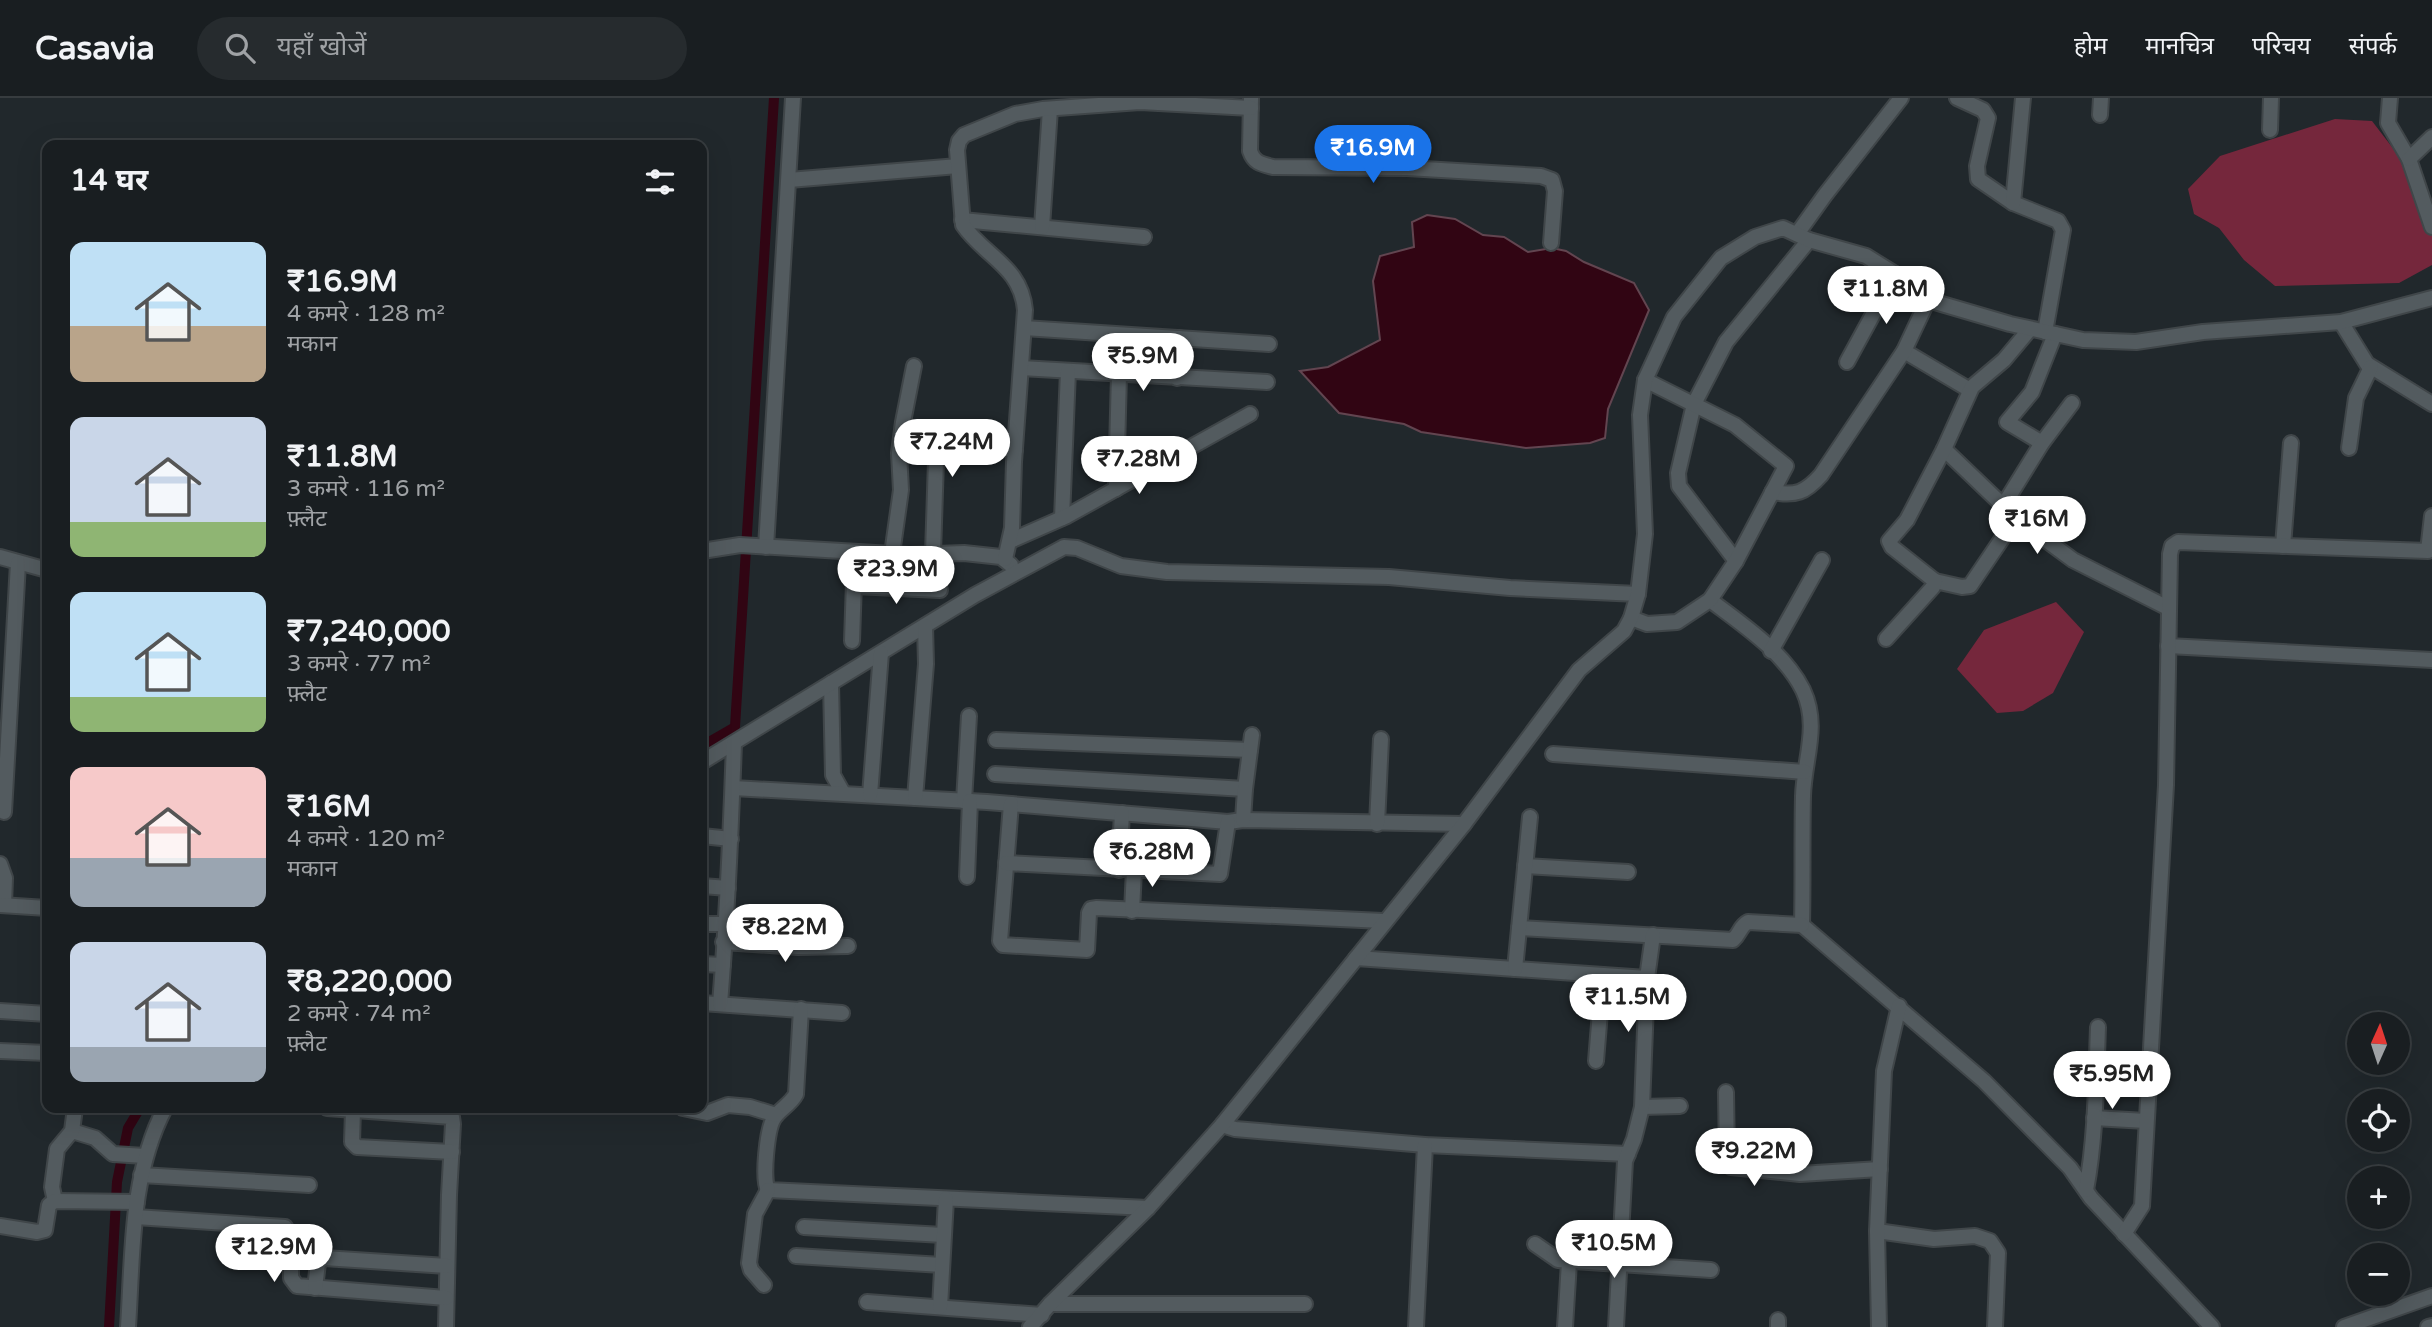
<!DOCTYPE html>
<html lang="hi">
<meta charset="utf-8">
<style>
:root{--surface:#191e21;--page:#262b2e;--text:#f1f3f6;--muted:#9fa2a5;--line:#373c3f;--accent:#1a73e8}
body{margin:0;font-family:"Varela Round","Noto Sans Devanagari",sans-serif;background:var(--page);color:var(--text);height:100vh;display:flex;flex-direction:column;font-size:26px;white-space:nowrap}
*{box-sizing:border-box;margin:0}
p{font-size:23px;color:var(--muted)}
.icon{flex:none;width:38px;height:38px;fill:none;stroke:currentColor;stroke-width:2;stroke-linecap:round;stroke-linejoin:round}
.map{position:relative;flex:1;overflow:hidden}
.sheet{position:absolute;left:42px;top:42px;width:665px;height:973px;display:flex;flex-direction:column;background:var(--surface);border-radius:14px;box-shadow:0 7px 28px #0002,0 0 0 2px var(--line)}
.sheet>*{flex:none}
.needle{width:46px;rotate:3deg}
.buttons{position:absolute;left:2347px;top:914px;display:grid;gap:14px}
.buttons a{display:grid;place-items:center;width:63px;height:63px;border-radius:50%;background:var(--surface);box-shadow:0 7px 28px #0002,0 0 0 2px var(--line);font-size:35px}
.price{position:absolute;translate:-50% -60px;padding:0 16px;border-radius:24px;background:#fff;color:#222;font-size:23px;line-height:46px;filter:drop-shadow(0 2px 4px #0008)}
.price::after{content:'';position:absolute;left:50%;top:42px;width:21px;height:16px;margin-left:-10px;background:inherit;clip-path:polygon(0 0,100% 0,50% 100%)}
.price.selected{background:var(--accent);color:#fff}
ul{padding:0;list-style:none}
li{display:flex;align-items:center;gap:21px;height:175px;padding:0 28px}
li span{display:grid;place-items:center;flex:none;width:196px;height:140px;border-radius:14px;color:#555}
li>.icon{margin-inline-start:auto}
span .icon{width:84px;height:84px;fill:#fffc;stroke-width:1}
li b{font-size:30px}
h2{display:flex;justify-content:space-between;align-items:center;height:84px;padding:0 28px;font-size:30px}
header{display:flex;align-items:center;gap:42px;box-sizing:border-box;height:98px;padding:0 35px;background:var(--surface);border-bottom:2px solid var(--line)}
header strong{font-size:33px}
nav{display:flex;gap:38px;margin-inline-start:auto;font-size:24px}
.search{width:490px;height:63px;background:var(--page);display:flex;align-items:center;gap:18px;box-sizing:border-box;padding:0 24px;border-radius:38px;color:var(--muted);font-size:26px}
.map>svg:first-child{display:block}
</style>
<header>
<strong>Casavia</strong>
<div class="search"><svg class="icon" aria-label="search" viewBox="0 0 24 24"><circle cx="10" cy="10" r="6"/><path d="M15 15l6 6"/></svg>यहाँ खोजें</div>
<nav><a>होम</a><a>मानचित्र</a><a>परिचय</a><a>संपर्क</a></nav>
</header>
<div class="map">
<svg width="2432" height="1229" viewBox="0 0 2432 1229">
<rect width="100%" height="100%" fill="#21282c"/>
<g fill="#75273c">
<path d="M 2335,21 L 2372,23 L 2425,92 L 2432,107 L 2432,167 L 2399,185 L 2275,188 L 2244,162 L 2219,130 L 2194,116 L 2188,91 L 2220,58 Z"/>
<path d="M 2056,504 L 2084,534 L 2053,595 L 2023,613 L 1997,615 L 1957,571 L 1984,532 Z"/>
</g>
<path fill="#310513" stroke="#624550" stroke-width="2" d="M 1427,117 L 1455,121 L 1483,137 L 1504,139 L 1528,154 L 1552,150 L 1566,153 L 1584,164 L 1634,185 L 1649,212 L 1608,311 L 1605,340 L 1590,345 L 1526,350 L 1421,334 L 1404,326 L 1339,315 L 1300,273 L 1328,269 L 1380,242 L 1373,183 L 1380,158 L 1414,149 L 1412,124 Z"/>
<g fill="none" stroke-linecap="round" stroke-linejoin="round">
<g stroke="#310513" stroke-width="10">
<path d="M 702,648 L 735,629 L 774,0"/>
<path d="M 109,1229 L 117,1084 L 128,1030 L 140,1010"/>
</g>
<defs>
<g id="minor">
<path d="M 1251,0 L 1250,53 C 1254,65 1261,66 1273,69 L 1407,70 L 1541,78 L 1552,82 L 1555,93 L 1551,145"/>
<path d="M 1957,0 L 1983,12 L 1988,20 L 1977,68 L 1978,81 L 2013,105 L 2058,123 L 2063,132 L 2045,234"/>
<path d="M 2390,0 L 2388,25 L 2409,61 L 2432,129"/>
<path d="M 2100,17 L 2101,0"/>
<path d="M 2270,32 L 2271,0"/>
<path d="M 2409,61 L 2432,39"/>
<path d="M 789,82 L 958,68"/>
<path d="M 2013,105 L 2023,0"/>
<path d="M 962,122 L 1144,139"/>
<path d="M 1042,129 L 1050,11"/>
<path d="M 1797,136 L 1825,97 L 1901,0"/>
<path d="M 2341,224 L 2367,266 L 2432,306"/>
<path d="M 1024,230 L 1269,246"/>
<path d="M 1904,253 L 1970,292"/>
<path d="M 1847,264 L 1895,176"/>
<path d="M 1021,270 L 1267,284"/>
<path d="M 1177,280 L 1179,240"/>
<path d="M 2042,345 L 2007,324 L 2032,294 L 2055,236"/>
<path d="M 2349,350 L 2356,300 L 2371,269"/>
<path d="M 1944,351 L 2016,420 L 2073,462 L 2168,510"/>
<path d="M 1116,391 L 1119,276"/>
<path d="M 1772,394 C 1796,398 1805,395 1821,377 L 1904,253 L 1928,202"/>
<path d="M 2003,408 L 2042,345 L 2072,305"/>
<path d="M 1062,420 L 1068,273"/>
<path d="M 1010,443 L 1067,418 L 1250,316"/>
<path d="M 2283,448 L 2291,345"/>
<path d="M 766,449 L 793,0"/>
<path d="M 702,453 L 740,447 L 909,457 L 964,455 L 1001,459 L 1011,467"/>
<path d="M 892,456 L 901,392 L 899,355 L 903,324 L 914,268"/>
<path d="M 933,456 L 936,362 C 938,357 939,351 945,348 C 962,343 997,350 1015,352"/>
<path d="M 0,459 L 47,472"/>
<path d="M 1005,461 L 1012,430 L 1014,364 L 1025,212 C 1021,168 985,159 963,127 L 957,52 L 959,43 L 964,37 L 1015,16 L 1043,11 L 1140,4 L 1251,10"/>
<path d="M 1736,463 L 1679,388 L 1678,375 L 1694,306 L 1726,244 L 1809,142"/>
<path d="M 1935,483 L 1962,489 L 1970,488 L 2016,420"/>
<path d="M 854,488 L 940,492"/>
<path d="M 1710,502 C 1743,527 1784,554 1803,592 C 1820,628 1804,661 1803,698 C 1802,741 1803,784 1802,827 L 1984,983 L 2070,1070 L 2091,1100 L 2212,1229"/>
<path d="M 1631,520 L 1647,526 L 1677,524 L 1710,502 L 1736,463 L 1786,368 L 1735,327 L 1645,282"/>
<path d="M 1886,541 L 1933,489 L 1935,483 L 1892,449 L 1889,443 L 1907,422 L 1944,351 L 1972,289 L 2004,262 L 2030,231"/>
<path d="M 852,543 L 855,454"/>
<path d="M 2168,548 L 2432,562"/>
<path d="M 1771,553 L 1822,462"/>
<path d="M 831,585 L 833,677 L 843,695"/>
<path d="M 996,642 L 1250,652"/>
<path d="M 1553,656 L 1805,674"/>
<path d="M 702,664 L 975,497 L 1064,449 L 1077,450 L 1121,468 L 1167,474 L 1389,479 L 1510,490 L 1638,496"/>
<path d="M 995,676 L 1245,691"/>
<path d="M 733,690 L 987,704 L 1228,724 L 1243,722 L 1464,726"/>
<path d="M 870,697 L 881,555"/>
<path d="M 915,700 L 926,566 L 925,528"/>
<path d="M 964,703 L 969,618"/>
<path d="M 1011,706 L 1000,843 L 1003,847 L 1087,852 L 1089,815 L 1091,811 L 1097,810 L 1383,823"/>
<path d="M 4,714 L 18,465"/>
<path d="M 1243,722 L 1245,691 L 1252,637"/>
<path d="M 1377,726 L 1381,641"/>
<path d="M 702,738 L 731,741"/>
<path d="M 1006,765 L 1220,776 L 1228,724"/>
<path d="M 0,766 L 5,780 L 4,807"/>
<path d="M 1525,768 L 1628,774"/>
<path d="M 1119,772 L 1122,715"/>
<path d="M 967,779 L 970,703"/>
<path d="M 702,788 L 728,790"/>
<path d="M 0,807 L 47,810"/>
<path d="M 1132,813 L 1134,772"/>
<path d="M 702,826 L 726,826"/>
<path d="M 1519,830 L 1733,842 C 1740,836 1740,828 1748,824 L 1802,827"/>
<path d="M 723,844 L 798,849 L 848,848"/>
<path d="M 1356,860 L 1647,880"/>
<path d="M 702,866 L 723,867"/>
<path d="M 1515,871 L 1530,719"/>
<path d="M 702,905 L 842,915"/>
<path d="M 720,906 C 727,819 731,732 734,645"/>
<path d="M 801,911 L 796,996 C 791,1006 780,1011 774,1020 C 767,1031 762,1081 768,1092 L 1148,1110"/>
<path d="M 0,913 L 47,916"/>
<path d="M 0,953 L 47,955"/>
<path d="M 1596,963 L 1603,877"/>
<path d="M 1726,994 L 1727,1061 L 1731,1069 L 1800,1076 L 1880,1071"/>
<path d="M 1642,1009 L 1680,1008"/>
<path d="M 327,1010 L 452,1019 L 453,1026 L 449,1097 L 446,1229"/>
<path d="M 683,1010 L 707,1015 L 728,1007 L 750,1009 L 776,1017"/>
<path d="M 353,1012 L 352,1044 L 357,1049 L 452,1054"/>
<path d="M 2094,1020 L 2146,1023"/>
<path d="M 1222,1027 L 1235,1031 L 1425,1047 L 1628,1056"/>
<path d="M 72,1033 L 95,1040 L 113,1056 L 145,1058"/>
<path d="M 141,1077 L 309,1087"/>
<path d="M 2086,1092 C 2096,1039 2096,983 2098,929"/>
<path d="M 55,1103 L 52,1089 L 57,1051 L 72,1033 L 75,1010"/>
<path d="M 136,1119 L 285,1129 L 291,1138 L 291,1180 L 297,1188 L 446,1200"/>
<path d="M 0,1128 L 37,1134 L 45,1132 L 49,1107 L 55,1103 L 137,1104"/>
<path d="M 804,1129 L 943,1137"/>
<path d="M 1877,1133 L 1934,1141 L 1975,1138 L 1990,1143 L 1998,1155 L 1995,1229"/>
<path d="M 2124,1136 L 2142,1108 L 2166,687 L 2170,456 L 2172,448 L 2178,444 L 2428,453 L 2432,418"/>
<path d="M 1535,1146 L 1558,1162 L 1711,1172"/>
<path d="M 796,1158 L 942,1167"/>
<path d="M 764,1187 L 751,1172 L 749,1165 L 755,1116 L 768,1092"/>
<path d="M 315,1190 L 318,1165 L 324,1160 L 447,1168"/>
<path d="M 867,1204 L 1042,1217"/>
<path d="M 1050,1206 L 1305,1206"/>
<path d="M 940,1209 L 946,1101"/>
<path d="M 128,1229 C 133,1155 130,1077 165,1010"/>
<path d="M 1030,1229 L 1050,1206 L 1148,1110 L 1222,1027 L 1464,726 L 1579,572 L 1624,533 L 1631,520 L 1638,496 L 1645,436 L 1640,317 L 1645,282 L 1674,219 L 1721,160 L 1755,139 L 1783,130 L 1809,142 L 1866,158 L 1895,176 L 1928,202 L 2010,226 L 2083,242 L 2136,244 L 2203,234 L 2341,224 L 2432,200"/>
<path d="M 1416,1229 L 1425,1047"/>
<path d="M 1565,1229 L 1569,1164"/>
<path d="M 1616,1229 L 1625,1063 L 1634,1041 L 1642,1009 L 1647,880 L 1653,837"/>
<path d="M 1778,1229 L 1778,1222"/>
<path d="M 1879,1229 L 1877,1133 L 1884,973 L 1899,908"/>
<path d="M 2344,1229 L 2432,1198"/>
<path d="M 2428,1229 L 2432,1228"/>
</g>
</defs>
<use href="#minor" stroke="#404649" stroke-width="18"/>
<use href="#minor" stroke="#535b5f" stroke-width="14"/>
</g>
</svg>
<div class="buttons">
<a><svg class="needle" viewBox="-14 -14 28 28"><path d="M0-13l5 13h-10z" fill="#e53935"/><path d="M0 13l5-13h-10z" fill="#9fa2a5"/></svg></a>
<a><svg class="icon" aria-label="locate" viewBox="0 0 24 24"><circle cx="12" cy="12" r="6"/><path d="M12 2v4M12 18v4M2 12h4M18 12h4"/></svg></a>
<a>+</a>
<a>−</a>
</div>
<b class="price selected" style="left:1373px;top:87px">₹16.9M</b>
<b class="price" style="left:1886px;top:228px">₹11.8M</b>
<b class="price" style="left:1143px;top:295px">₹5.9M</b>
<b class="price" style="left:952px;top:381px">₹7.24M</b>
<b class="price" style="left:1139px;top:398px">₹7.28M</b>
<b class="price" style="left:2037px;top:458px">₹16M</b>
<b class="price" style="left:896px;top:508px">₹23.9M</b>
<b class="price" style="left:1152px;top:791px">₹6.28M</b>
<b class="price" style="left:785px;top:866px">₹8.22M</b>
<b class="price" style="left:1628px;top:936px">₹11.5M</b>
<b class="price" style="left:2112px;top:1013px">₹5.95M</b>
<b class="price" style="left:1754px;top:1090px">₹9.22M</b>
<b class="price" style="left:1614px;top:1182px">₹10.5M</b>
<b class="price" style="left:274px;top:1186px">₹12.9M</b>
<section class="sheet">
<h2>14 घर<svg class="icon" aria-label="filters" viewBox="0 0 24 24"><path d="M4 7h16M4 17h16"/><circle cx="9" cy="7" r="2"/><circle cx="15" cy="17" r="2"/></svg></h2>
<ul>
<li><span style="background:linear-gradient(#bfe0f5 60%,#b9a48a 0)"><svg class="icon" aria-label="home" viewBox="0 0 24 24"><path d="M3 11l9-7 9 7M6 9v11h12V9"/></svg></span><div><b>₹16.9M</b><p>4 कमरे · 128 m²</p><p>मकान</p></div></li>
<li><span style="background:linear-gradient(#c9d6e8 75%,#8fb573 0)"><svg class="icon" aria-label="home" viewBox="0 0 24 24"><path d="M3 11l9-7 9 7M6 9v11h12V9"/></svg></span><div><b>₹11.8M</b><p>3 कमरे · 116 m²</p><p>फ़्लैट</p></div></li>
<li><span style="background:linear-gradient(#bfe0f5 75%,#8fb573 0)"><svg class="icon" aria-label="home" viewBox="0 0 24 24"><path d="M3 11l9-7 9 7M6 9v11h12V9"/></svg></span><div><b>₹7,240,000</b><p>3 कमरे · 77 m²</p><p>फ़्लैट</p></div></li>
<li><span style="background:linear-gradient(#f6c9c9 65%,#9aa5b1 0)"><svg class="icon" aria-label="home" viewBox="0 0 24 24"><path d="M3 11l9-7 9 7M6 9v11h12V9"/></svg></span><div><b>₹16M</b><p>4 कमरे · 120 m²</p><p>मकान</p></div></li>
<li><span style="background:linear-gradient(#c9d6e8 75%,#9aa5b1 0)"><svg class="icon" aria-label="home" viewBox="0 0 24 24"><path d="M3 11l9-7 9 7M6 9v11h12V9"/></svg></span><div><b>₹8,220,000</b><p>2 कमरे · 74 m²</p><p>फ़्लैट</p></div></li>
</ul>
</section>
</div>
